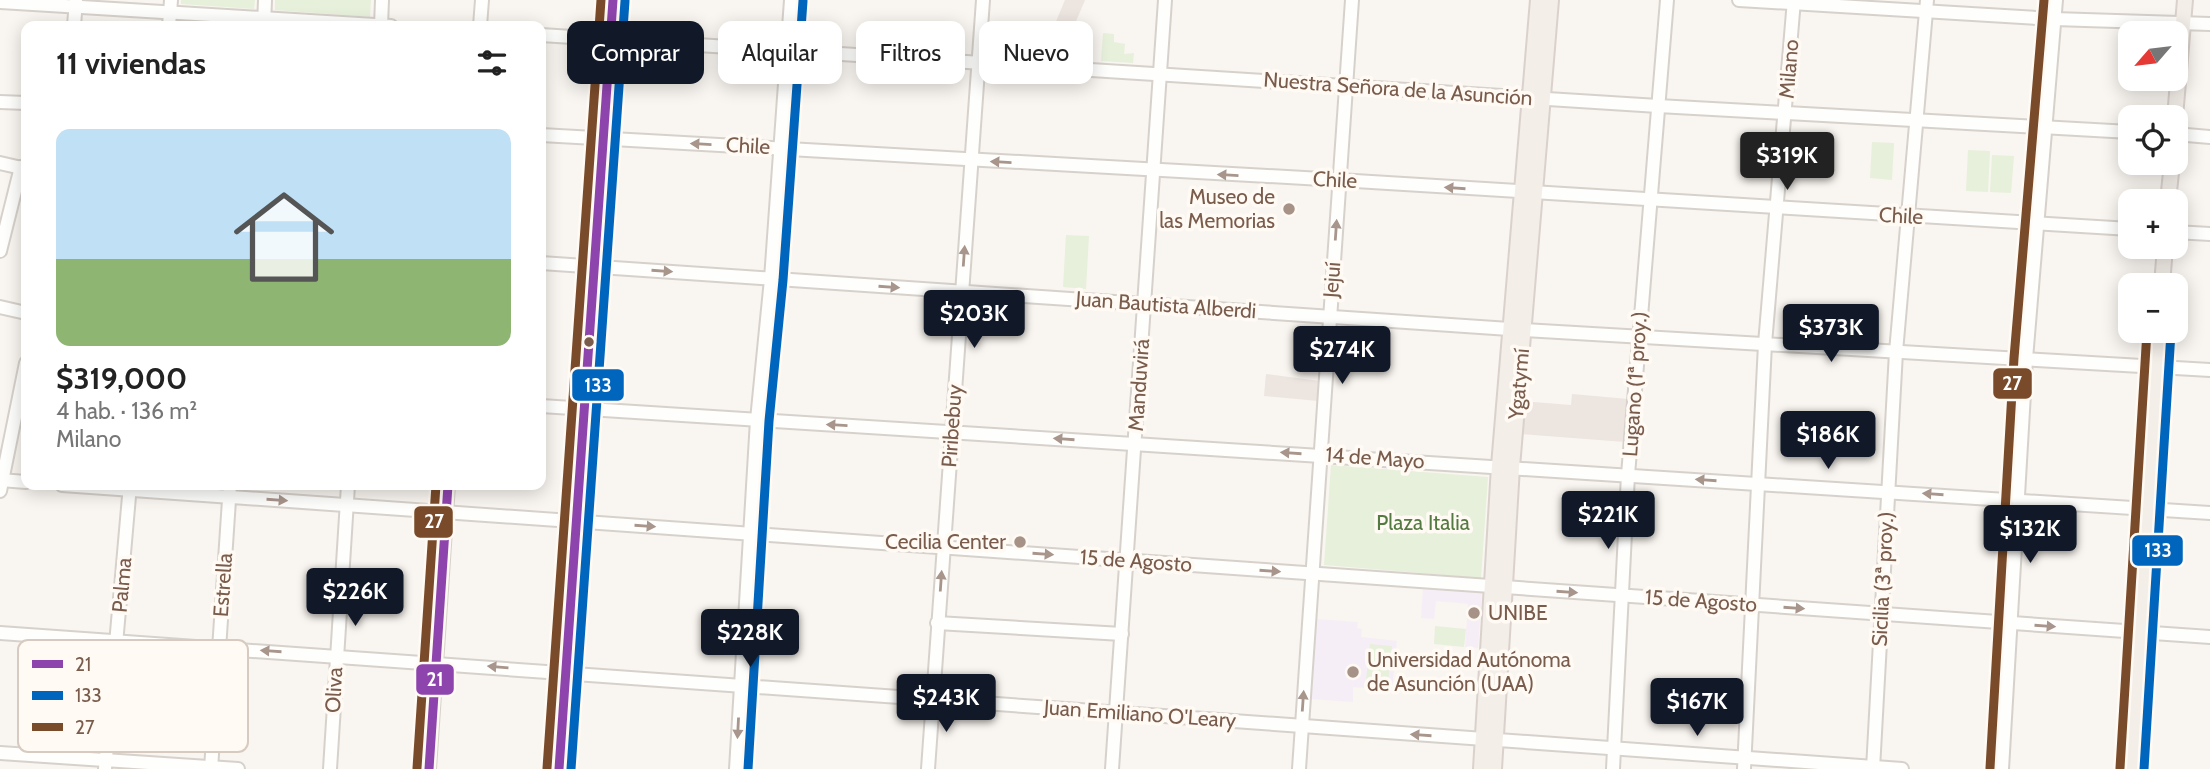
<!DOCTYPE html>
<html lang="es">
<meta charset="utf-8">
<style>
:root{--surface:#fff;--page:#f6f6f6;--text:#222;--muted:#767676;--line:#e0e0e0;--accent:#111827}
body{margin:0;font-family:Cabin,sans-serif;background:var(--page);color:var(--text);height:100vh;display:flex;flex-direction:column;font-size:26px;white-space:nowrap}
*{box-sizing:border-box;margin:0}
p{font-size:23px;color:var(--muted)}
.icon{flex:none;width:38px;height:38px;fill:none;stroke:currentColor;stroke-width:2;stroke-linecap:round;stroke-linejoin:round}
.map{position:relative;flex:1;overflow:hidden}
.details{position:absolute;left:21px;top:21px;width:525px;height:469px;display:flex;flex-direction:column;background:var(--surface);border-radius:14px;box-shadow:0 4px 18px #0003}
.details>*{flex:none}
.banner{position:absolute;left:567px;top:21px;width:665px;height:63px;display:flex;gap:14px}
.needle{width:46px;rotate:242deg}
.controls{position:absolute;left:2118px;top:21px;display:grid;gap:14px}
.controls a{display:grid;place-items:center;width:70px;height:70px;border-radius:14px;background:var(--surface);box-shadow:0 4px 18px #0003;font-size:35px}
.price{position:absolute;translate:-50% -60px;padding:0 16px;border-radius:7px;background:var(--accent);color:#fff;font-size:23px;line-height:46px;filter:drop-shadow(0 2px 4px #0008)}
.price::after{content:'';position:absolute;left:50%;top:42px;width:21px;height:16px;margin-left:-10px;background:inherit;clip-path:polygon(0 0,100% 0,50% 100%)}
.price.on{background:#222;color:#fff}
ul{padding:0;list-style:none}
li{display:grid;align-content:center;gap:14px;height:371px;padding:0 35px}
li+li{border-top:2px solid var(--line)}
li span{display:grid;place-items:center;height:217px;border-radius:14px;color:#555}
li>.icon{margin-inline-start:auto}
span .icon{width:126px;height:126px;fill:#fffc;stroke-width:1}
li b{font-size:30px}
h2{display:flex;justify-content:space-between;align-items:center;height:84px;padding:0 35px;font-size:30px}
.chip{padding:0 24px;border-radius:14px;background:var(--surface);box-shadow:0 4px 18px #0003;font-size:24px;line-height:63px}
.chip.on{background:var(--accent);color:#fff}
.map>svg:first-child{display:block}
</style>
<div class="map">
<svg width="2210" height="769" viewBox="0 0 2210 769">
<rect width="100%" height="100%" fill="#f9f5f0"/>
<g fill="#ede5e0">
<path d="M 1065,0 L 1085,0 L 1059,61 L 1040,60 Z"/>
<path d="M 1266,374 L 1320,381 L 1318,401 L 1264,396 Z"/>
<path d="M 1572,394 L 1628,399 L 1625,442 L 1520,434 L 1522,401 L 1571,405 Z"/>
</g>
<g fill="#f6eef6">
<path d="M 1423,587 L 1482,592 L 1478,648 L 1465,647 L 1468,604 L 1436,601 L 1434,619 L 1421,618 Z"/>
<path d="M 1316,619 L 1358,622 L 1357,628 L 1362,629 L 1361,637 L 1397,641 L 1392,690 L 1353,687 L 1353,702 L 1310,699 Z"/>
</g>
<g fill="#e7f0db">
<path d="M 181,0 L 255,0 L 254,9 L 181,4 Z"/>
<path d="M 275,0 L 371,0 L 370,17 L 275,10 Z"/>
<path d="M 1103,33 L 1114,34 L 1114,42 L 1125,44 L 1124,54 L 1134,53 L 1133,63 L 1101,61 Z"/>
<path d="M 1872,142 L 1894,143 L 1892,180 L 1870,178 Z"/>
<path d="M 1968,150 L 1990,151 L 1988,192 L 1966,191 Z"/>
<path d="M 1992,155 L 2014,156 L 2011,193 L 1990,192 Z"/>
<path d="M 1066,235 L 1089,236 L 1086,289 L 1063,287 Z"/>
<path d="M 971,301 L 1013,305 L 1011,326 L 967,323 L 968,303 Z"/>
<path d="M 1331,465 L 1488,477 L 1481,578 L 1324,565 Z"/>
<path d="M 1435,626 L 1466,629 L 1464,647 L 1434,644 Z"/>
<path d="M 1370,644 L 1392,646 L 1388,682 L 1366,680 Z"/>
</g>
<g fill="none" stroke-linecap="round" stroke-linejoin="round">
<defs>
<g id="minor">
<path d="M 1739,0 L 2054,19 L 2210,24"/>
<path d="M 0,2 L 391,26"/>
<path d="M 74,26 L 76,0"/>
<path d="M 169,26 L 171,0"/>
<path d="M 264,26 L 265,0"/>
<path d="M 381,26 L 382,0"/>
<path d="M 480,26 L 482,0"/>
<path d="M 541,35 L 1658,106 L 2130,132"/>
<path d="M 0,102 L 26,103"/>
<path d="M 2175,134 L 2210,137"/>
<path d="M 541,135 L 1339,180 L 2130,229"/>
<path d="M 0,163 L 26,169"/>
<path d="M 2175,232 L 2210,234"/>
<path d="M 0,251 L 21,167"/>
<path d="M 541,263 L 1524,330 L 2210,370"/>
<path d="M 0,307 L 26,313"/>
<path d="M 541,406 L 2210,513"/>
<path d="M 0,480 L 26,482"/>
<path d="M 62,485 L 2210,637"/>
<path d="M 0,491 L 26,363"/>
<path d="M 937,623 L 1122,634"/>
<path d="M 0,633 C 634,676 1268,725 1902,769"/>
<path d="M 0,753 L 238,769"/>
<path d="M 105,769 L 130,485"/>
<path d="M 211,769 L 230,485"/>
<path d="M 330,769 L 348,485"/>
<path d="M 429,769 L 448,485"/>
<path d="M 559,769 L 613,0"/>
<path d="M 736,769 L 757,420 L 771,279 L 791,0"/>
<path d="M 928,769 L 983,0"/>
<path d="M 1112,769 L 1165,0"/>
<path d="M 1299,769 L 1352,0"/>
<path d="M 1613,769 L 1628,475 L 1667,0"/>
<path d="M 1744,769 L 1765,344 L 1794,0"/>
<path d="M 1873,769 L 1896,352 L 1927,0"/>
<path d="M 2002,769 L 2026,359 L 2056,0"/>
</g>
<g id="major">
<path d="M 2175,117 L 2185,0"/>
<path d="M 2168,201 L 2172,163"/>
<path d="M 2162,285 L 2165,247"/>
<path d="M 1481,769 L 1499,466 L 1538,0"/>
<path d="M 1494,769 L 1512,467 L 1551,0"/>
<path d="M 2132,769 L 2159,331"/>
</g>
</defs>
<use href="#minor" stroke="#d7d1cb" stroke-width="16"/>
<use href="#major" stroke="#dad1cc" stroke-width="18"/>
<use href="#minor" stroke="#fefefd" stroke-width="12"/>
<use href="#major" stroke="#f3eee8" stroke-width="14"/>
<defs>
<g id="bus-1">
<path d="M 429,769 L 448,485"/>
<path d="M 559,769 L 613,0"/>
</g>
<g id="bus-2">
<path d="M 571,769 L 625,1"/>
<path d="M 748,769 L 769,421 L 783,280 L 803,1"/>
<path d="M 2144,769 L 2171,332"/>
</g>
<g id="bus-3">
<path d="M 417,768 L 436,485"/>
<path d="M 547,768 L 601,0"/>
<path d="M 1990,768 L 2014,358 L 2044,0"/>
<path d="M 2120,768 L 2147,331"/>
</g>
</defs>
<use href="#bus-1" stroke="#fffaf3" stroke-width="14"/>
<use href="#bus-2" stroke="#fffaf3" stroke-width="14"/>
<use href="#bus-3" stroke="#fffaf3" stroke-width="14"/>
<use href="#bus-1" stroke="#8e44ad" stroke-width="9"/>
<use href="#bus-2" stroke="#0065bd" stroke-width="9"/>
<use href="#bus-3" stroke="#7a4b2a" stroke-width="9"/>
</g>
<defs><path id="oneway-solid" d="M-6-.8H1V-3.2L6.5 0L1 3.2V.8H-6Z" transform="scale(1.75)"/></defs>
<g fill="#a8958b">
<use href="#oneway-solid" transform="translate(701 144) rotate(-177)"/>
<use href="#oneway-solid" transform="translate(1001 162) rotate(-177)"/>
<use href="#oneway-solid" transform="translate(1228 175) rotate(-177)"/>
<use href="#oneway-solid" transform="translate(1455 188) rotate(-176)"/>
<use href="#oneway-solid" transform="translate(1336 230) rotate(-86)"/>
<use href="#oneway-solid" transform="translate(964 256) rotate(-86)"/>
<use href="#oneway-solid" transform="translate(662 271) rotate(4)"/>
<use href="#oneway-solid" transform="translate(889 287) rotate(4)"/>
<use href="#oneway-solid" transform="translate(837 425) rotate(-177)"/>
<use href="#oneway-solid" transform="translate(1064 439) rotate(-176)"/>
<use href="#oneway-solid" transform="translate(1291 453) rotate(-176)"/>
<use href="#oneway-solid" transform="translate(1706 480) rotate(-176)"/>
<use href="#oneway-solid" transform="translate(1933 494) rotate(-176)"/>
<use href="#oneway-solid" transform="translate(277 500) rotate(4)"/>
<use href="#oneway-solid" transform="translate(645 526) rotate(4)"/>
<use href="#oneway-solid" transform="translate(1043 554) rotate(4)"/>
<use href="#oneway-solid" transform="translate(1270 571) rotate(4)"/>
<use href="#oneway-solid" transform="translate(941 581) rotate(-86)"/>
<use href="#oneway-solid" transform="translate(1567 592) rotate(4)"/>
<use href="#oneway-solid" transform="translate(1794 608) rotate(4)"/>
<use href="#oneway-solid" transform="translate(2045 626) rotate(4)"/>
<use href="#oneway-solid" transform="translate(271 651) rotate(-176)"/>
<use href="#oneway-solid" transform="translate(498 667) rotate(-175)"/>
<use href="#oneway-solid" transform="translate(1303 701) rotate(-86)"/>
<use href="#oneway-solid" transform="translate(738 728) rotate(93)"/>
<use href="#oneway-solid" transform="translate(1421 735) rotate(-176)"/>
</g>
<g fill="#a69286" stroke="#fffaf3" stroke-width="2.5">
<circle cx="1289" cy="209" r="7"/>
<circle cx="1020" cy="542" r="7"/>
<circle cx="1474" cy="613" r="7"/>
<circle cx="1353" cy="672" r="7"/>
</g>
<circle fill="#7a5c4d" stroke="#fffaf3" stroke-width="2.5" cx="589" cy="342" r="6"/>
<g text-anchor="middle" stroke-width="7" stroke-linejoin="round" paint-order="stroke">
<g font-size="21" fill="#7a5c4d" stroke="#fffaf3">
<text transform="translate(1789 69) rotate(-85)" y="7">Milano</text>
<text transform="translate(1398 89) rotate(4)" y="7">Nuestra Señora de la Asunción</text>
<text transform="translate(748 146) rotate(3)" y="7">Chile</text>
<text transform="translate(1335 180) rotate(3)" y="7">Chile</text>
<text transform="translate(1901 216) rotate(3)" y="7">Chile</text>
<text transform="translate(1332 280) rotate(-86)" y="7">Jejuí</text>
<text transform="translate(1166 305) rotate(4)" y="7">Juan Bautista Alberdi</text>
<text transform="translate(1519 384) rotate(-85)" y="7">Ygatymí</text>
<text transform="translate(1635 384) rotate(-86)" y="7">Lugano (1ª proy.)</text>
<text transform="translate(1139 385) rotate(-86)" y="7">Manduvirá</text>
<text transform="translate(952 426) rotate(-86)" y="7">Piribebuy</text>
<text transform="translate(1375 458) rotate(4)" y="7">14 de Mayo</text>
<text transform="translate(1136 561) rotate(4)" y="7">15 de Agosto</text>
<text transform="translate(1883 579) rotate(-87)" y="7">Sicilia (3ª proy.)</text>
<text transform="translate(122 585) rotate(-85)" y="7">Palma</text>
<text transform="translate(223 585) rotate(-86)" y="7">Estrella</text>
<text transform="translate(1701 601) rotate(4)" y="7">15 de Agosto</text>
<text transform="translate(334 690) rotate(-87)" y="7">Oliva</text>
<text transform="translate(1140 714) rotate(4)" y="7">Juan Emiliano O'Leary</text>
</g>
<g font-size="21" fill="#7a5c4d" stroke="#fffaf3" text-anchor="end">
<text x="1275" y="204">Museo de<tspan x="1275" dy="24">las Memorias</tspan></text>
<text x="1006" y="549">Cecilia Center</text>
<text x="1488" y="620" text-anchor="start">UNIBE</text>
<text x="1367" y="667" text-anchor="start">Universidad Autónoma<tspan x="1367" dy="24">de Asunción (UAA)</tspan></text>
</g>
<g font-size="21" fill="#537a41" stroke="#fffaf3">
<text x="1423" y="530">Plaza Italia</text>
</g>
</g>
<rect x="18" y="640" width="230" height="112" rx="10" fill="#fffaf3" stroke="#d7cbc1" stroke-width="2"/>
<rect x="32" y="660" width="31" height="8" fill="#8e44ad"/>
<rect x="32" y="691" width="31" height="9" fill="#0065bd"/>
<rect x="32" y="723" width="31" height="8" fill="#7a4b2a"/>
<g font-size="19" fill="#7a5c4d">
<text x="75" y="671">21</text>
<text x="75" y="702">133</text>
<text x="75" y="734">27</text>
</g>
<g stroke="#fffaf3" stroke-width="2.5">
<rect x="1992" y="367" width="41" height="33" rx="7" fill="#7a4b2a"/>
<rect x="571" y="368" width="54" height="34" rx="7" fill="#0065bd"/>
<rect x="413" y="505" width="41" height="34" rx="7" fill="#7a4b2a"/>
<rect x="2131" y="534" width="53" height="33" rx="7" fill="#0065bd"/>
<rect x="415" y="663" width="40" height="33" rx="7" fill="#8e44ad"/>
</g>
<g font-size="19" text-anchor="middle" font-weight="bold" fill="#fff">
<text x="2012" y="390">27</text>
<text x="598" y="392">133</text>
<text x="434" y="528">27</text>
<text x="2158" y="557">133</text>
<text x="435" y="686">21</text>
</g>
</svg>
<div class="controls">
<a><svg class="needle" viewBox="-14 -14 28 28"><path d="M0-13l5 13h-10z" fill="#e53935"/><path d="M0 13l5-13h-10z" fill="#767676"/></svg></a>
<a><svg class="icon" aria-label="locate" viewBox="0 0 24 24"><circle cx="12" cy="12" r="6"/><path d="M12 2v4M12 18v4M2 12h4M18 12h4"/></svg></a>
<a>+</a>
<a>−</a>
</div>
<b class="price on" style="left:1787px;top:192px">$319K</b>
<b class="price" style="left:974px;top:350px">$203K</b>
<b class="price" style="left:1831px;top:364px">$373K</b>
<b class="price" style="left:1342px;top:386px">$274K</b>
<b class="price" style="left:1828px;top:471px">$186K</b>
<b class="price" style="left:1608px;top:551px">$221K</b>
<b class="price" style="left:2030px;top:565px">$132K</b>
<b class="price" style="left:355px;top:628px">$226K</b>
<b class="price" style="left:750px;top:669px">$228K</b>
<b class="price" style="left:946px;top:734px">$243K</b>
<b class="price" style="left:1697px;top:738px">$167K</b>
<div class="banner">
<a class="chip on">Comprar</a>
<a class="chip">Alquilar</a>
<a class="chip">Filtros</a>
<a class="chip">Nuevo</a>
</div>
<section class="details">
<h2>11 viviendas<svg class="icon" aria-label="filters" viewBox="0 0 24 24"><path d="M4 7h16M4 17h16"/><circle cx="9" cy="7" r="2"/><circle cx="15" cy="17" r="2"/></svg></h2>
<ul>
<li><span style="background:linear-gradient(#bfe0f5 60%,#8fb573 0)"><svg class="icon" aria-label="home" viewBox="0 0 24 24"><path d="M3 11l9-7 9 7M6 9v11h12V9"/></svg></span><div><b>$319,000</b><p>4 hab. · 136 m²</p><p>Milano</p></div></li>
</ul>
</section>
</div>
